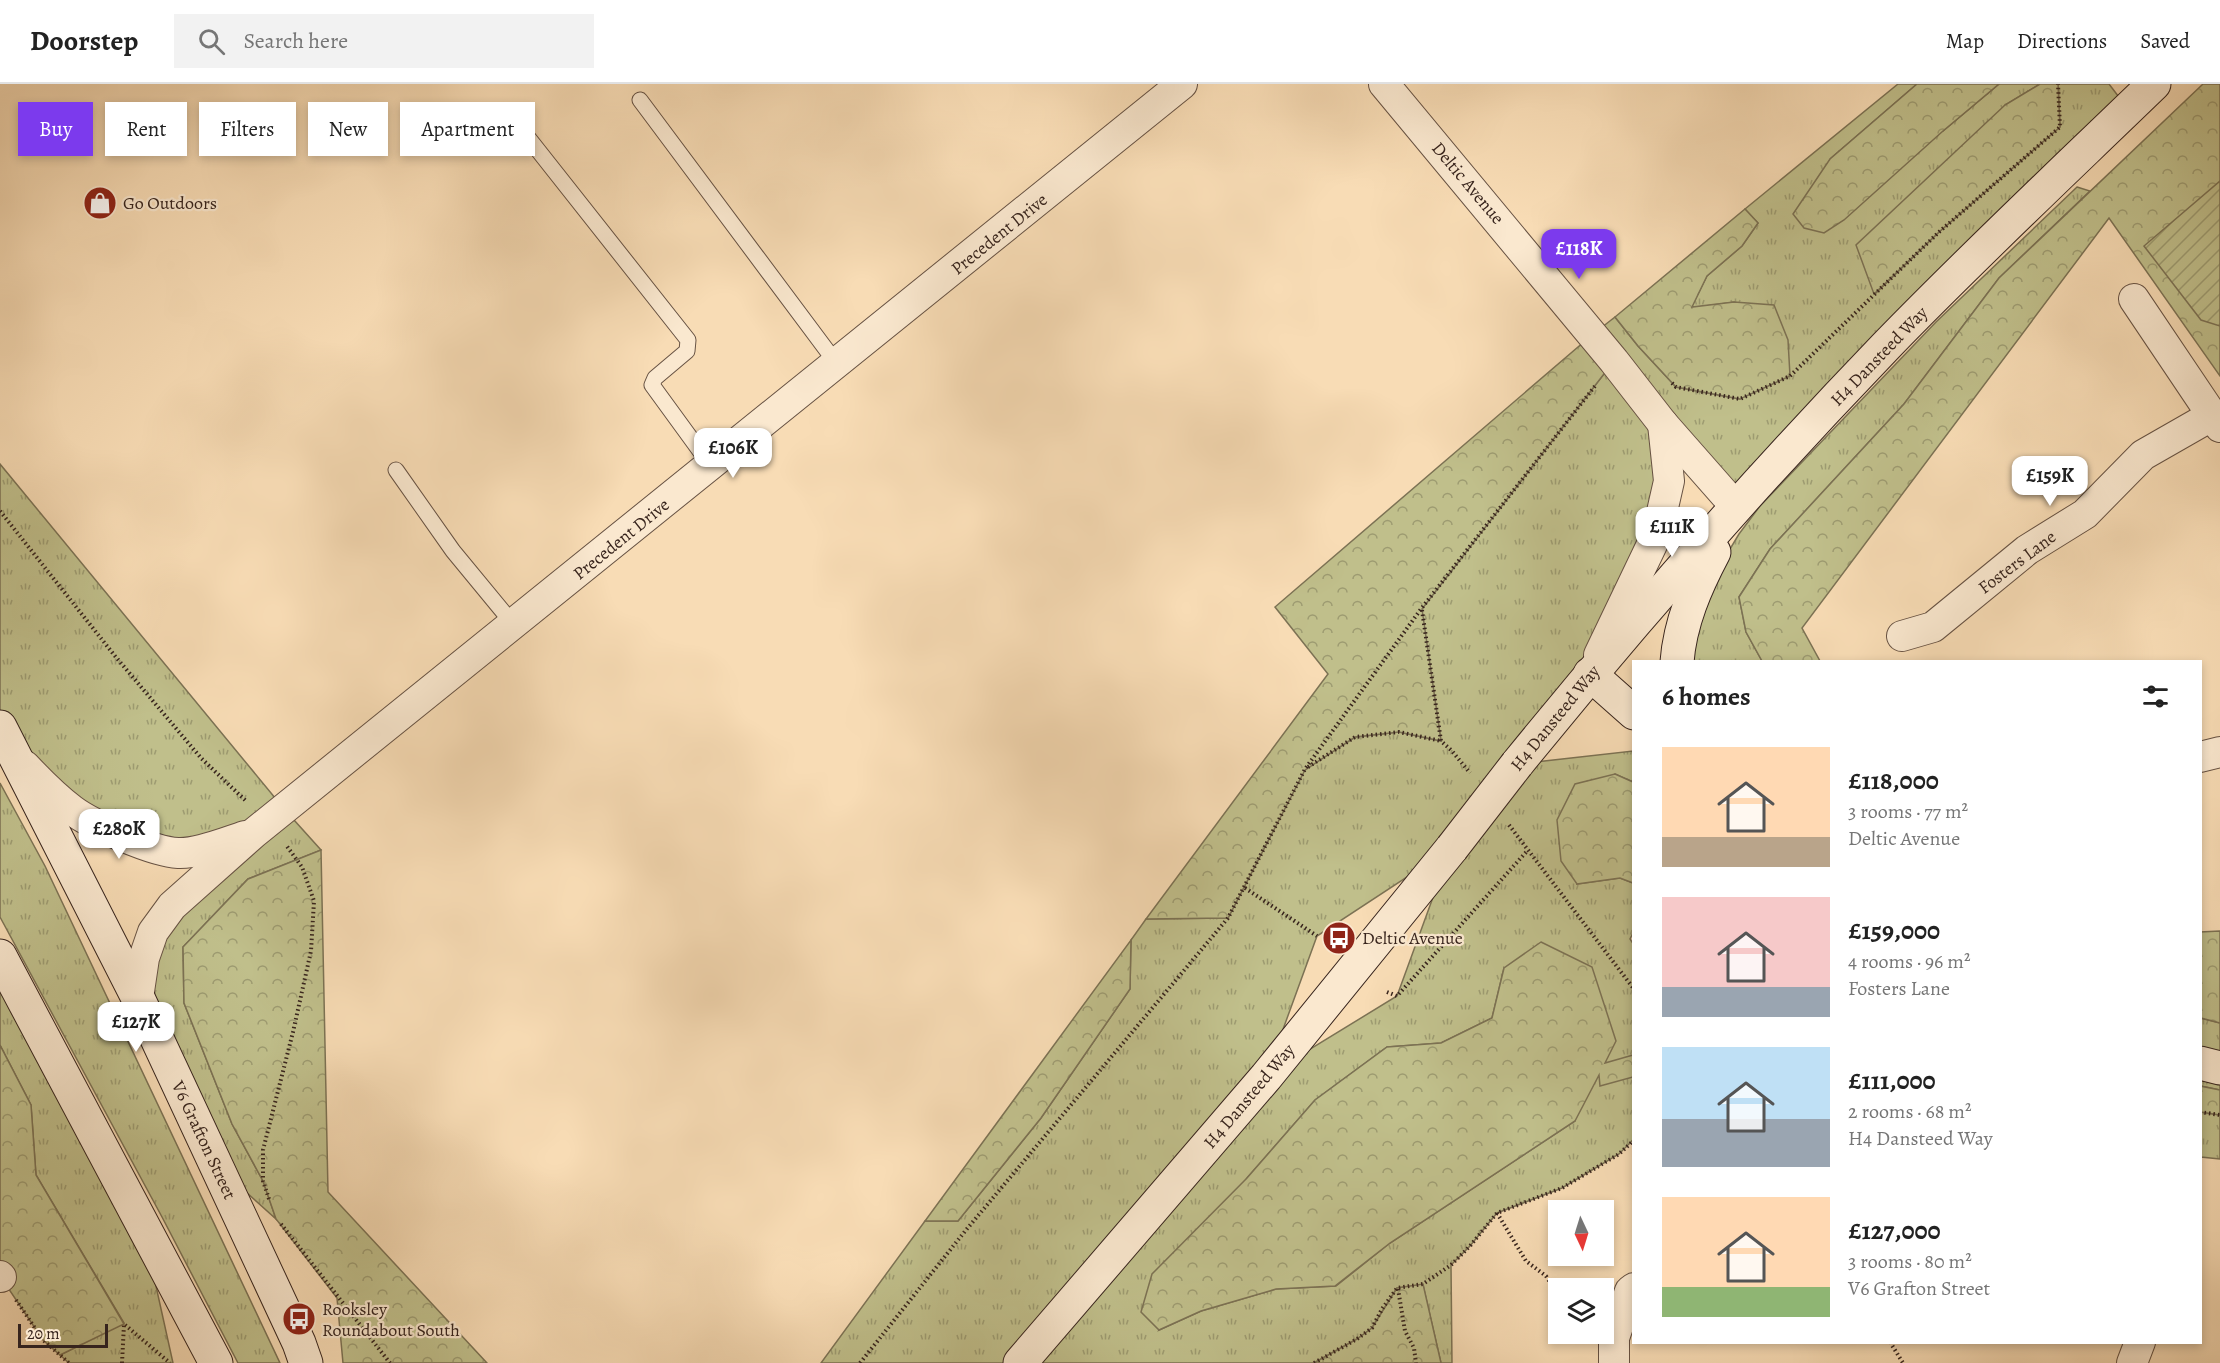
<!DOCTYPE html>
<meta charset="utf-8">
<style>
:root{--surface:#fff;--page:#f2f2f2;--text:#222;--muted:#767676;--line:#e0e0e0;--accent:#7c3aed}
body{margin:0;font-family:Alegreya,serif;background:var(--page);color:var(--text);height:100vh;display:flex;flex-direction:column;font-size:22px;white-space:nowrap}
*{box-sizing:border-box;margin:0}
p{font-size:20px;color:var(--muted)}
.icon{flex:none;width:33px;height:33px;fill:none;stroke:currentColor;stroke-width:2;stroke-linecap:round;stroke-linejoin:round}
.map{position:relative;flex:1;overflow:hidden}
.side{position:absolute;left:1632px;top:576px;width:570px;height:684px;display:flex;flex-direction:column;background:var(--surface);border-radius:0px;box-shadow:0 3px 9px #0003}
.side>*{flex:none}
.guide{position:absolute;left:18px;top:18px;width:570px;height:54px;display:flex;gap:12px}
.needle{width:39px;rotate:176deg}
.buttons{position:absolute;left:1548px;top:1116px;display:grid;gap:12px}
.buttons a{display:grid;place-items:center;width:66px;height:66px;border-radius:0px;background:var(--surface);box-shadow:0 3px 9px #0003;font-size:30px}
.scale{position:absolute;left:18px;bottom:15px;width:90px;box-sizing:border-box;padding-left:6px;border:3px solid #37241d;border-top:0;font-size:16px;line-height:21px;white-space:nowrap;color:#37241d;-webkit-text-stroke:4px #fae8cf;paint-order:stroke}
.price{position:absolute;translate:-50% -51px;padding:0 14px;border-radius:12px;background:#fff;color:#222;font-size:20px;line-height:39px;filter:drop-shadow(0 2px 3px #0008)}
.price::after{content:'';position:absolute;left:50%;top:36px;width:18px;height:14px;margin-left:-9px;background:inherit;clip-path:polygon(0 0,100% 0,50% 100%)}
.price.selected{background:var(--accent);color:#fff}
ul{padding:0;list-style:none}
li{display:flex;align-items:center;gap:18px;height:150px;padding:0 30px}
li span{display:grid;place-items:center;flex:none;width:168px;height:120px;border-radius:0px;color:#555}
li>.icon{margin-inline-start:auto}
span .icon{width:72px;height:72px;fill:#fffc;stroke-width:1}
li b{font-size:26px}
h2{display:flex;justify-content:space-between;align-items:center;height:72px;padding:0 30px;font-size:26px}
.tag{padding:0 21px;border-radius:0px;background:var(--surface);box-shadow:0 3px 9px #0003;font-size:21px;line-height:54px}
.tag.selected{background:var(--accent);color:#fff}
header{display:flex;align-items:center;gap:36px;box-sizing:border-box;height:84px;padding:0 30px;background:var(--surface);border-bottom:2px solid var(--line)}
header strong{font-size:28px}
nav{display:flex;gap:33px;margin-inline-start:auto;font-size:21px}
.search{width:420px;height:54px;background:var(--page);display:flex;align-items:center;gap:15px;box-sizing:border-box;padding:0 21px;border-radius:0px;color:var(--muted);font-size:22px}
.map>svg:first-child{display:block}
</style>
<header>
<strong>Doorstep</strong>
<div class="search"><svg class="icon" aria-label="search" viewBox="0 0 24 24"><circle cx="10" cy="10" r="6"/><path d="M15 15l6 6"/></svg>Search here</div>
<nav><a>Map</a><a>Directions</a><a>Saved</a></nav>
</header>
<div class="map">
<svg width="2220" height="1279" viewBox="0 0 2220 1279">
<defs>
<pattern id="grass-tufts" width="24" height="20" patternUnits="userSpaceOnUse" patternTransform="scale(1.5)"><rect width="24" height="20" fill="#c0bf8b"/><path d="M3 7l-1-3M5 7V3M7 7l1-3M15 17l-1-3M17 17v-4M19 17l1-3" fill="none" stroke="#9d9b71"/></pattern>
<pattern id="forest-crowns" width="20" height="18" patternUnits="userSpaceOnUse" patternTransform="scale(1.5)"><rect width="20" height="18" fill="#c0bf8b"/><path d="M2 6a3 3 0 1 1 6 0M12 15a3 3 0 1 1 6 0" fill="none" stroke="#9d9b71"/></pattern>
<pattern id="garden-furrows" width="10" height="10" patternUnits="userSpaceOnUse" patternTransform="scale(1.5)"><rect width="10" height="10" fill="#c0bf8b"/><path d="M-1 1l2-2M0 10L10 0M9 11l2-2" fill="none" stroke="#9d9b71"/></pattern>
</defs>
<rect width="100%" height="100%" fill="#f8dcb5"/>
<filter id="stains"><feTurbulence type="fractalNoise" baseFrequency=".00333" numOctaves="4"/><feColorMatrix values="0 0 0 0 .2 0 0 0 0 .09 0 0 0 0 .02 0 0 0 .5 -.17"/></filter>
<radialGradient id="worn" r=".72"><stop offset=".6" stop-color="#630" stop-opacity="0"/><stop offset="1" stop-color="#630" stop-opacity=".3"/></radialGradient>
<g fill="url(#grass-tufts)" stroke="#7c7254" stroke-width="1.5" fill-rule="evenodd">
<path d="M 1898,0 L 1917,0 L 1830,75 L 1943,47 L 1999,0 L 2040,0 L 2005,21 L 1875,210 L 1939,148 L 2060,43 L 2058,0 L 2109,0 L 2128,25 L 1736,423 L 1664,341 L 1669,397 L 1590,590 L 1518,680 L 1633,667 L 1633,698 L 1615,690 L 1577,800 L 1620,794 L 1633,799 L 1633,849 L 1630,855 L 1634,861 L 1633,1056 L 1619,1070 L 1562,1104 L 1497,1129 L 1470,1162 L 1451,1181 L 1452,1279 L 1441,1279 L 1423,1201 L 1397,1204 L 1372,1244 L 1357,1255 L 1314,1279 L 821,1279 L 925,1137 L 958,1137 L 1041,1034 L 1130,905 L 1131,856 L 1146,835 L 1228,834 L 1305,685 L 1355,653 L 1399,648 L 1441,657 L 1421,525 L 1614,277 L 1592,251 L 1615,233 L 1638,262 L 1676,303 L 1740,315 L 1734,218 L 1691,224 L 1707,192 L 1742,162 L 1758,139 L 1745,125 ZM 1451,764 L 1397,912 L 1266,992 L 1317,852 ZM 1504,884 L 1575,1037 L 1390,1159 L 1336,1202 L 1276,1205 L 1201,1227 L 1159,1246 L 1247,1094 L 1315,1016 L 1387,963 L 1441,959 L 1492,934 Z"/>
<path d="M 2077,103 L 2090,107 L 1999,194 L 1904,320 L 1770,465 L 1739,513 L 1746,548 L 1762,577 L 1683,578 L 1715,490 L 1739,450 L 1760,422 L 1936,238 Z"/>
<path d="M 0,380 L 285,726 L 321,766 L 248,795 L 183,863 L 184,919 L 232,1040 L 263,1097 L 276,1135 L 216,1081 L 138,914 L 209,764 L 75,728 L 0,643 Z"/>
<path d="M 0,699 L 45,782 L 280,1279 L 238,1279 L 162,1133 L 0,833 Z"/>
<path d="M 0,872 L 142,1139 L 173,1279 L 69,1279 L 60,1271 L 124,1239 L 36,1091 L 31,1021 L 0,961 Z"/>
<path d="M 2200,934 L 2220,939 L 2220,1006 L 2201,1002 Z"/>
<path d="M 2201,1028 L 2220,1031 L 2220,1075 L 2201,1073 Z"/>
</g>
<g fill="url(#forest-crowns)" stroke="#7c7254" stroke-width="1.5">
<path d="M 1917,0 L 1999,0 L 1943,47 L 1844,136 L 1824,149 L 1804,144 L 1793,130 L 1830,75 Z"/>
<path d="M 2040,0 L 2058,0 L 2060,43 L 1939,148 L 1874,210 L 1856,161 L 2005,21 Z"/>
<path d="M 2203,0 L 2220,0 L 2220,292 L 2109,134 L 1802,544 L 1820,577 L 1762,577 L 1746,548 L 1739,513 L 1770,465 L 1904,320 L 1999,194 Z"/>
<path d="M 1745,125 L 1758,139 L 1742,162 L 1707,192 L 1692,223 L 1734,218 L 1774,221 L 1788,256 L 1790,292 L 1740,315 L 1676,303 L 1638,262 L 1615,233 Z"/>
<path d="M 1592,251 L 1614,277 L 1422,525 L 1441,657 L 1399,648 L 1355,653 L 1305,686 L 1228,834 L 1146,835 L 1328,590 L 1275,523 Z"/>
<path d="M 1615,690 L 1633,698 L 1633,799 L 1620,794 L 1577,800 L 1561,777 L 1557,736 L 1575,700 Z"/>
<path d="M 321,766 L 328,1108 L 487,1279 L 343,1279 L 337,1214 L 276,1135 L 263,1097 L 232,1040 L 184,919 L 183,863 L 248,795 Z"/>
<path d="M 2220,847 L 2220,939 L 2201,934 L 2200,848 Z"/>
<path d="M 1131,856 L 1130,905 L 1041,1034 L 958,1137 L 925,1137 Z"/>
<path d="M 1541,858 L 1592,883 L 1616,957 L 1605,979 L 1633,971 L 1633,993 L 1600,1002 L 1599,991 L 1575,1037 L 1390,1159 L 1335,1202 L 1276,1205 L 1201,1227 L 1159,1246 L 1141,1228 L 1152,1190 L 1247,1094 L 1315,1016 L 1387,963 L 1441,959 L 1492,934 L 1504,884 Z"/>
<path d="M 0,961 L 31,1021 L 36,1091 L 124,1240 L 60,1271 L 43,1256 L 0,1192 Z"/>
<path d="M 2200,1002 L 2220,1006 L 2220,1031 L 2201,1028 Z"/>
<path d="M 1423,1200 L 1441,1279 L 1314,1279 L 1357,1255 L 1372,1244 L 1397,1204 Z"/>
</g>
<path fill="url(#garden-furrows)" stroke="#7c7254" stroke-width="1.5" d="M 2220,97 L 2220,242 L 2201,236 L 2144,162 Z"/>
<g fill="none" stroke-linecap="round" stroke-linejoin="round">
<defs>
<g id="lane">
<path d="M 640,16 L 837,280"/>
<path d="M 522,46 L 688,256 L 687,267 L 655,294 L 652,301 L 711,382"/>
<path d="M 396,386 L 453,467 L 514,541"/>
</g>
<g id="street">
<path d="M 1384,0 L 1614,277 L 1663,340 L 1736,423"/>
<path d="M 2134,215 L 2220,343"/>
<path d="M 1902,552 L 1933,543 L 2027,466 L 2085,430 L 2143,371 L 2213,331"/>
<path d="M 1599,571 L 1657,450 L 1669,397 L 1663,340"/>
<path d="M 2200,673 L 2220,668"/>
<path d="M 25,682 C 40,698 55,713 72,726 C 92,741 154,768 178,769 C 198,770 226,758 245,752"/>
<path d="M 138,914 L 144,874 L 153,848 L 172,822 L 254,749 L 1182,0"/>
<path d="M 0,1192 L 1,1193"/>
<path d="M 1614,1279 L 1614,1254 L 1630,1207 L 1634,1204"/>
<path d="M 2132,1279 L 2140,1258"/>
</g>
<g id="secondary">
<path d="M 1677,578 C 1680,538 1696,502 1714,468"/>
<path d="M 1590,590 L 1634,629"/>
<path d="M 0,643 L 138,914 L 299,1259 L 306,1279"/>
<path d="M 1517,680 C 1634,536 1757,396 1886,262 C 1973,172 2064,87 2154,0"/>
<path d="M 0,872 L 216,1279"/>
<path d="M 2200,979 L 2220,984"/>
<path d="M 1020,1279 L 1266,993 L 1452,764"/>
</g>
</defs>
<use href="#lane" stroke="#675243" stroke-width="17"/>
<use href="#street" stroke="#675243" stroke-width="32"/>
<use href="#secondary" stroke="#37241d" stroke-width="35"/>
<g stroke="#37241d" stroke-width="4" stroke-dasharray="1.5 3" stroke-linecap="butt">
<path d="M 1672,299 L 1676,303 L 1740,315 L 1790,292 L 1939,148 L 2060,43 L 2058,0"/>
<path d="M 0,427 L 115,572 L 201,674 L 247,718"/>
<path d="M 1422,526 L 1441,657 L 1452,667 L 1470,689"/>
<path d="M 1308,683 L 1355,653 L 1399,648 L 1441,657"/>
<path d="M 1509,741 L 1634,905"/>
<path d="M 1245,804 L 1317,852"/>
<path d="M 1387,908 L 1397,912 L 1528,766"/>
<path d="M 2200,1028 L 2220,1031"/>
<path d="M 269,1115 L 263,1097 L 263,1066 L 293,948 L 311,867 L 314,817 L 302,783 L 286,761"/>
<path d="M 1497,1129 L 1526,1177 L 1546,1192 L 1558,1211"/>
<path d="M 281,1140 L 390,1279"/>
<path d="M 1398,1205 L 1405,1247 L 1414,1264 L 1416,1279"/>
<path d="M 16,1216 L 43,1256 L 69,1279"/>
<path d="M 1890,1258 L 1903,1279"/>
<path d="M 122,1279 L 124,1240 L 170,1279"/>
<path d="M 860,1279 L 966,1146 L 1228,834 L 1305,685 L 1421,525 L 1595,302"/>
<path d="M 1314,1279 L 1357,1255 L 1372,1244 L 1382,1225 L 1397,1204 L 1423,1200 L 1451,1181 L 1470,1162 L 1497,1129 L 1562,1104 L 1619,1070 L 1634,1056"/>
</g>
<use href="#lane" stroke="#fae8cf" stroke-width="15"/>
<use href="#street" stroke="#fae8cf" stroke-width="30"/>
<use href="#secondary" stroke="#fae8cf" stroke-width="33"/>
<defs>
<path id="secondary-bridge" d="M 1452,764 L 1517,680"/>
</defs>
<use href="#secondary-bridge" stroke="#37241d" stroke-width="35" stroke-linecap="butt"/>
<use href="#secondary-bridge" stroke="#fae8cf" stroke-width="33"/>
</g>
<defs>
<symbol id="shop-disc" viewBox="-11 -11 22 22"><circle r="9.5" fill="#8f2418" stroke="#fae8cf"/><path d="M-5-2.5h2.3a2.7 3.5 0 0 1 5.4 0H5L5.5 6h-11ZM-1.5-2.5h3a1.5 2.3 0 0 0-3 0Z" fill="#fff"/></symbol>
<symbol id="bus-disc" viewBox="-11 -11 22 22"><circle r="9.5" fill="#8f2418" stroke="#fae8cf"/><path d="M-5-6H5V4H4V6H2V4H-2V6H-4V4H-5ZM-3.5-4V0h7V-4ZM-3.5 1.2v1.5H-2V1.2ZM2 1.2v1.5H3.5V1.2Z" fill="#fff"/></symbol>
</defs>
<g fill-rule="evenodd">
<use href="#shop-disc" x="81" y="100" width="38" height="38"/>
<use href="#bus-disc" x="1320" y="835" width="38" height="38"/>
<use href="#bus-disc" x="280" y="1216" width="38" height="38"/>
</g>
<g text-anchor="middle" stroke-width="4.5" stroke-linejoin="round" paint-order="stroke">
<g font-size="18" fill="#37241d" stroke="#fae8cf">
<text transform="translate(1468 99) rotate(50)" y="6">Deltic Avenue</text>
<text transform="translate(999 150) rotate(-39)" y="6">Precedent Drive</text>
<text transform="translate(1879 272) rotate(-46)" y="6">H4 Dansteed Way</text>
<text transform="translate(621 455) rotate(-39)" y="6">Precedent Drive</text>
<text transform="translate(2017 478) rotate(-37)" y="6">Fosters Lane</text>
<text transform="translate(1555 634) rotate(-51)" y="6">H4 Dansteed Way</text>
<text transform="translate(1249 1012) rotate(-50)" y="6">H4 Dansteed Way</text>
<text transform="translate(204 1056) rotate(65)" y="6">V6 Grafton Street</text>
</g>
<g font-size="18" fill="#37241d" stroke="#fae8cf" text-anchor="start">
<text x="123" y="125">Go Outdoors</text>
<text x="1362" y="860">Deltic Avenue</text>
<text x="322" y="1231">Rooksley<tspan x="322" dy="21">Roundabout South</tspan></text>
</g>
</g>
<rect width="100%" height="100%" filter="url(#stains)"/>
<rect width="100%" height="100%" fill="url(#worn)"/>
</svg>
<div class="buttons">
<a><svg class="needle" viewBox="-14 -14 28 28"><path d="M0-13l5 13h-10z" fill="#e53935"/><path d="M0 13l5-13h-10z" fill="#767676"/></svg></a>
<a><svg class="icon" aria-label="layers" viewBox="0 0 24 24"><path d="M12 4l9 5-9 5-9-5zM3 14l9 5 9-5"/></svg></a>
</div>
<div class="scale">20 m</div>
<b class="price selected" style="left:1579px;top:196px">£118K</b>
<b class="price" style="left:733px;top:395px">£106K</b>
<b class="price" style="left:2050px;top:423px">£159K</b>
<b class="price" style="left:1672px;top:474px">£111K</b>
<b class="price" style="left:119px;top:776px">£280K</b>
<b class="price" style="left:136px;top:969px">£127K</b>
<div class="guide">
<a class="tag selected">Buy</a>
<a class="tag">Rent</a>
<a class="tag">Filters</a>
<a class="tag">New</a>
<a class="tag">Apartment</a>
</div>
<section class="side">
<h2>6 homes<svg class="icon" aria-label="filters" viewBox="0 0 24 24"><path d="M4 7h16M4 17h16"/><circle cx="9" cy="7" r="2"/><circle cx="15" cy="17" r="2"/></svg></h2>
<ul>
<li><span style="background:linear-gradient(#ffd9b3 75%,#b9a48a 0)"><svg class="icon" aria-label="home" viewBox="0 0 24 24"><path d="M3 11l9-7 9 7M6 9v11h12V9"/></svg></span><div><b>£118,000</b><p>3 rooms · 77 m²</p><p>Deltic Avenue</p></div></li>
<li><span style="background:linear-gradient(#f6c9c9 75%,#9aa5b1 0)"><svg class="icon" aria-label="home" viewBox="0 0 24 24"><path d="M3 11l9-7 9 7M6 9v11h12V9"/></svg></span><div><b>£159,000</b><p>4 rooms · 96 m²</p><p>Fosters Lane</p></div></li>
<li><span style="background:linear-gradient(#bfe0f5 60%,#9aa5b1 0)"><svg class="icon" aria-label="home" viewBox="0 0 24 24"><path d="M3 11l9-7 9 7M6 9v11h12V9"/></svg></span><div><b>£111,000</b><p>2 rooms · 68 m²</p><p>H4 Dansteed Way</p></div></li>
<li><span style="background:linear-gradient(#ffd9b3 75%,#8fb573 0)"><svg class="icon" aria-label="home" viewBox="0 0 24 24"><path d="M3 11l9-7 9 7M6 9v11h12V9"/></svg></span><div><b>£127,000</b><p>3 rooms · 80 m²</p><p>V6 Grafton Street</p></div></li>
</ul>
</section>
</div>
